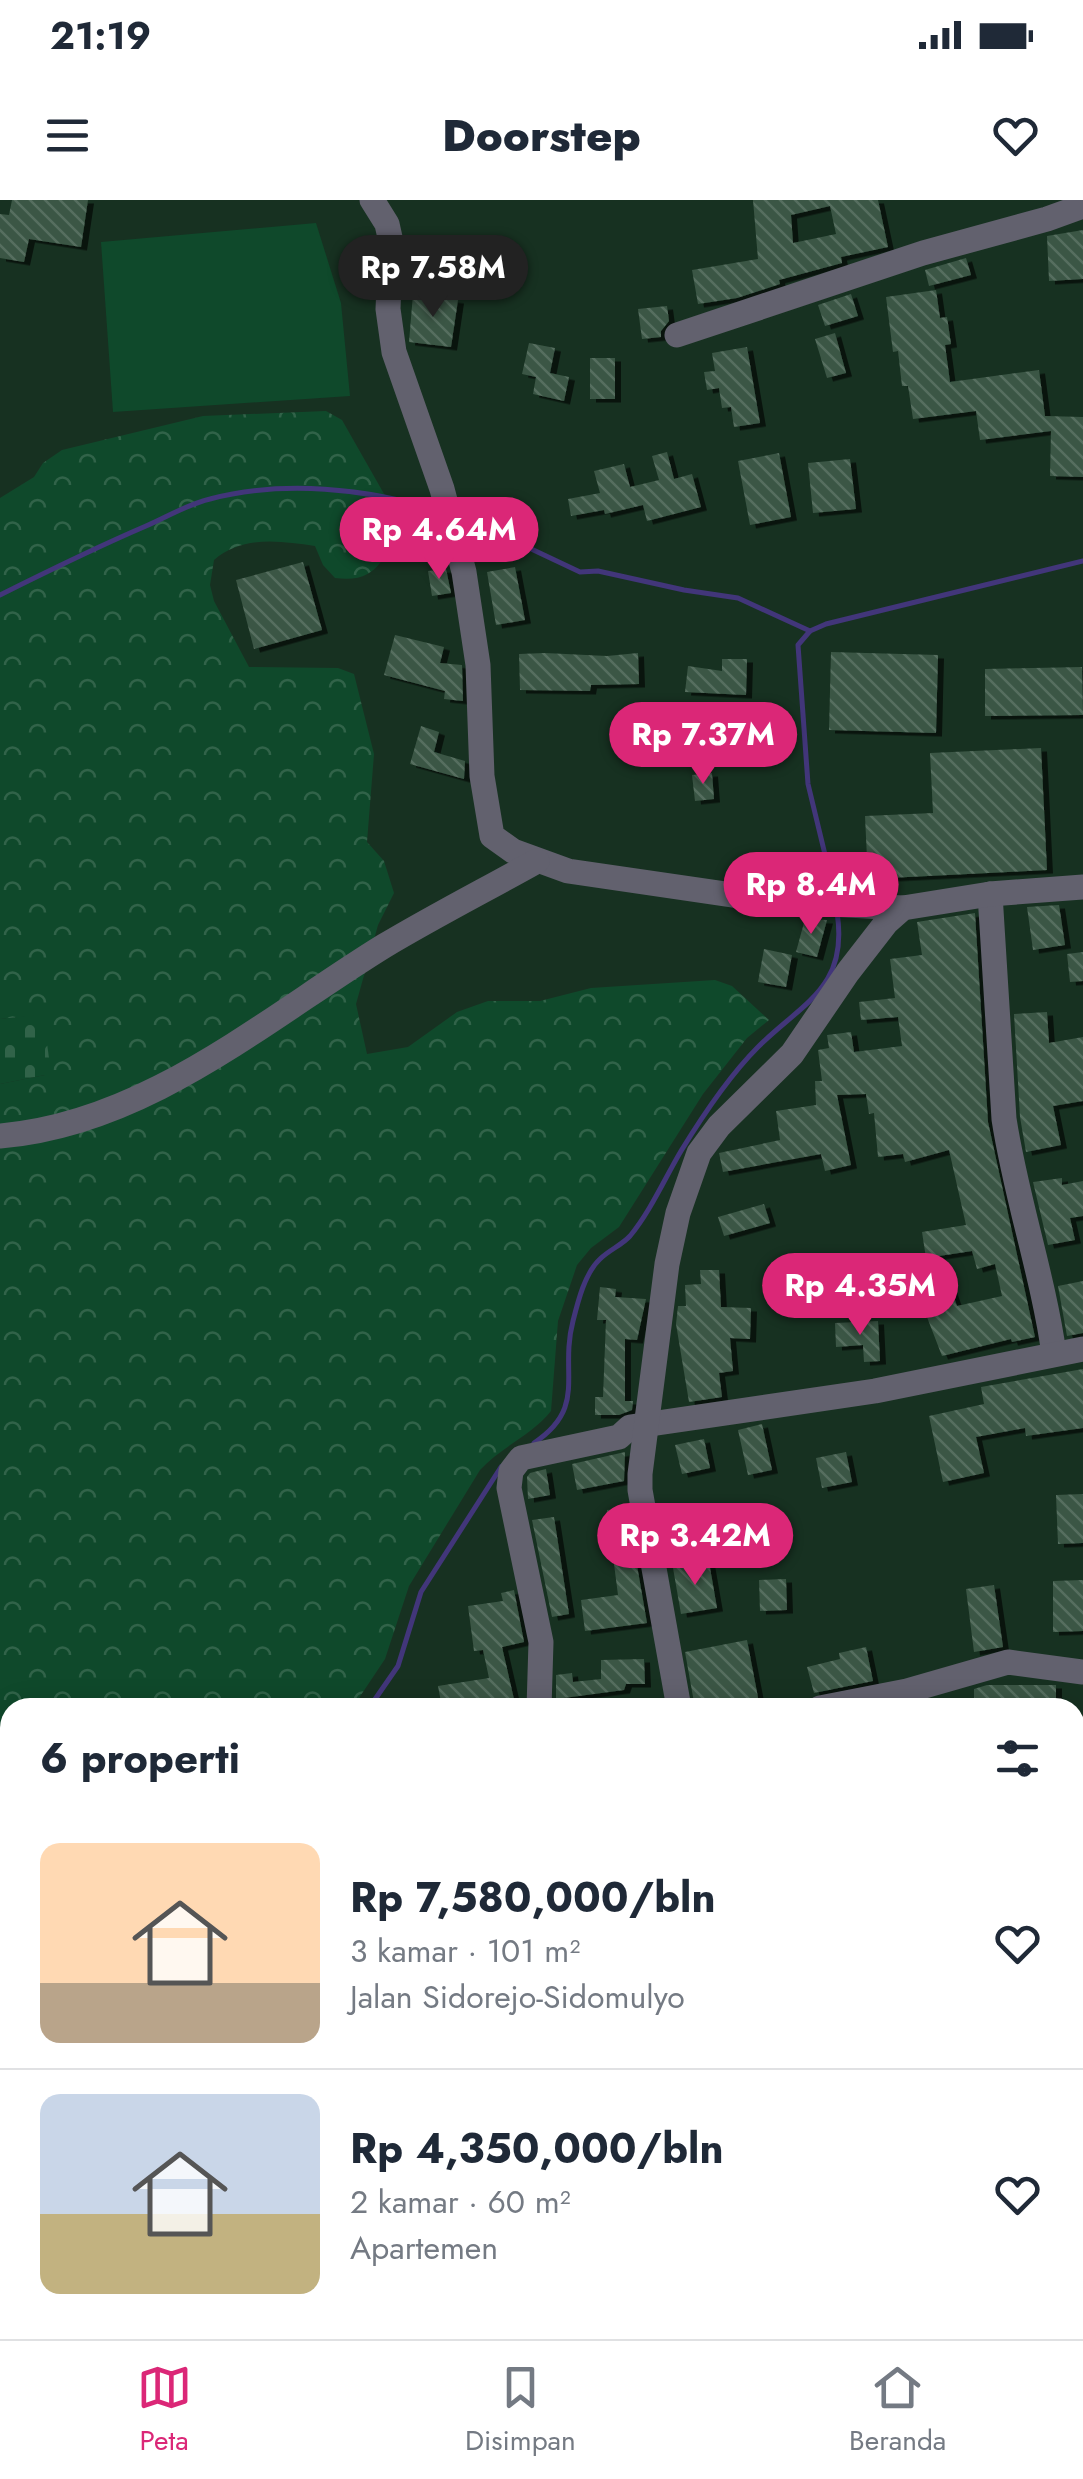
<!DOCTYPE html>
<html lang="id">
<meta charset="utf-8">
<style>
:root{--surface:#fff;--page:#f2f2f3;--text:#1f2937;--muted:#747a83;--line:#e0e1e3;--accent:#db2777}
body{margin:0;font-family:Jost,sans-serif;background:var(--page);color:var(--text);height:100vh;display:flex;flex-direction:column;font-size:38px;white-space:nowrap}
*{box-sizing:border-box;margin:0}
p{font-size:32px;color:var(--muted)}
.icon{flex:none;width:55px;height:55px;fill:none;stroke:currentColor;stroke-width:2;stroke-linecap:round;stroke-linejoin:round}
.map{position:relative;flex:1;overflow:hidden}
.details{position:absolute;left:0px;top:1498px;width:1085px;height:642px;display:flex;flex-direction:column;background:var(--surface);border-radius:30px 30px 0 0;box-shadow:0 5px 25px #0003}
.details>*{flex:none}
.price{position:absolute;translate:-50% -85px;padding:0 22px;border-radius:35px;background:var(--accent);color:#fff;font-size:32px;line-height:65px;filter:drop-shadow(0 2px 5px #0008)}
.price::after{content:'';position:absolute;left:50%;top:60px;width:30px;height:22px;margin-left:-15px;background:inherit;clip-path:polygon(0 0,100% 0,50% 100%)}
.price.on{background:#222;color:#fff}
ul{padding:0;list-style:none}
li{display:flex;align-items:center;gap:30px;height:250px;padding:0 40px}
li+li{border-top:2px solid var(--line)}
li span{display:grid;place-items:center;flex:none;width:280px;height:200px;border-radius:20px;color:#555}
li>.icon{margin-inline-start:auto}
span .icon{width:120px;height:120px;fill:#fffc;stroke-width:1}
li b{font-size:42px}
h2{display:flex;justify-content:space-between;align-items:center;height:120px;padding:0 40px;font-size:42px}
.status{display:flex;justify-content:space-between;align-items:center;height:70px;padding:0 50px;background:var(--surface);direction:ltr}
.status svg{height:28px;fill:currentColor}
header{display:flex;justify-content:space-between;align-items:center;height:130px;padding:0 40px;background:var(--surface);font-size:45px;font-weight:800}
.dock{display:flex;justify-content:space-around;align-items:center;height:140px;border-top:2px solid var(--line);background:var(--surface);font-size:28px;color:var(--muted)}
.dock a{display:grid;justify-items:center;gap:5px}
.dock .on{color:var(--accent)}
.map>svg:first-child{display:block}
</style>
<div class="status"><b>21:19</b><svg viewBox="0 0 49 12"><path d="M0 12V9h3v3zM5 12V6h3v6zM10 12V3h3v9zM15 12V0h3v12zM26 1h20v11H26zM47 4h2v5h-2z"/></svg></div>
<header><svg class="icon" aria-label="menu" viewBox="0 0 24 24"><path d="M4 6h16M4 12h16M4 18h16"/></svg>Doorstep<svg class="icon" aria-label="heart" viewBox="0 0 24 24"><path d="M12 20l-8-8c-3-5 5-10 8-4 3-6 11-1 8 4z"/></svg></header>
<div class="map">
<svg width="1083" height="2139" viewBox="0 0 1083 2139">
<defs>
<pattern id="forest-crowns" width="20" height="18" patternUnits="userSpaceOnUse" patternTransform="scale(2.5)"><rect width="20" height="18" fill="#0f492b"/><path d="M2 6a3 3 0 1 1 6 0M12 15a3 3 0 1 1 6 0" fill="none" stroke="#316349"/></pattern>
<pattern id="cemetery-stones" width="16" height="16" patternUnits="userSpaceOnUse" patternTransform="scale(2.5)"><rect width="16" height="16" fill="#0f492b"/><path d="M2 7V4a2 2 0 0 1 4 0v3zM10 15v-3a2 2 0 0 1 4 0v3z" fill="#316349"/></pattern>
<pattern id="building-back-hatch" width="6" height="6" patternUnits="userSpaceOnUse" patternTransform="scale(2.5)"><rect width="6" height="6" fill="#3b5645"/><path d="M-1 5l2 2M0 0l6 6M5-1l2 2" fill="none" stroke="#566e5f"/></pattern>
<filter id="shadow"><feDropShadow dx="6" dy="3.5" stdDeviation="0" flood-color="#0009"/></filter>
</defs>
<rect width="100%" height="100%" fill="#173121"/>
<path fill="url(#forest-crowns)" d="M 326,211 L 342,220 L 400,322 C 385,356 379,384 335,378 L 323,365 L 315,346 C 280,341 243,335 214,360 L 210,385 L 214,401 L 249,467 L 338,468 L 354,474 L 374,554 L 367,642 L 384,661 L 394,693 L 378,725 L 356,804 L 367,854 L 408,847 L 457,812 L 488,801 L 540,801 L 591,788 L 715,780 L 732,786 L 769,820 L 747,838 L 703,894 L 619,1027 L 591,1048 L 577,1065 L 558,1121 L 551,1211 C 532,1235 501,1247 480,1270 L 409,1386 L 385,1459 L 353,1507 L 10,1508 L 10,2130 L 992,2130 L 988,2139 L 4,2139 L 10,2110 L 0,2092 L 0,884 L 45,875 L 42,815 L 0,819 L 0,298 L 34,277 L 43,263 L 62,250 L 203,216 Z"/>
<path fill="url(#cemetery-stones)" d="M 43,814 L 49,858 L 45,875 L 0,884 L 0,819 Z"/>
<path fill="#0f492b" d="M 316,23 L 341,103 L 350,196 L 113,212 L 101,42 Z"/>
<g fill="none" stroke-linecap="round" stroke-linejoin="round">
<g stroke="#42367a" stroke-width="5">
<path d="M 457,318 L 485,327 L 580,372 L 598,371 L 684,390 L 738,398 L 810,431"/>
<path d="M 0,395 C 48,371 97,347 146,326 C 167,317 188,304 210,299 C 282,280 368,288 438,311"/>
<path d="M 835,696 L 808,584 L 798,445 L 810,431 L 826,424 L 1083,361"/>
<path d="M 534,1243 C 588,1207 559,1174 573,1121 C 578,1101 585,1073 600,1059 C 609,1050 622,1045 630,1036 C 650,1012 665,978 681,951 C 703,915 728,877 758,847 C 802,803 849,788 837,712"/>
<path d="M 369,1508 L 398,1466 L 421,1392 L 501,1267"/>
<path d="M 126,2130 L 134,2139"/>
</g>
</g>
<g fill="url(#building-back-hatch)" fill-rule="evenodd" filter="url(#shadow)">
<path d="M 12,0 L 88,0 L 81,47 L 29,39 L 24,62 L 0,58 L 0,14 L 9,15 Z"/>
<path d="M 753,0 L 878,0 L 888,47 L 841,57 L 842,63 L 779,80 L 780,84 L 737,98 L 698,104 L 692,70 L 758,59 ZM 830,6 L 836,34 L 793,43 L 791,15 Z"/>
<path d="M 1083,30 L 1083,79 L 1049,81 L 1047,36 Z"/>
<path d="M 966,58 L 971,75 L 929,86 L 925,70 Z"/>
<path d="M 936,90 L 940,118 L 947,117 L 951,144 L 945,145 L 950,182 L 1039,170 L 1045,216 L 1083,217 L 1083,277 L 1050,276 L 1051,231 L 980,240 L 976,211 L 913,219 L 908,186 L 902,186 L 898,151 L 893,152 L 886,97 Z"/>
<path d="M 413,94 L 458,100 L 451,147 L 409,142 Z"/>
<path d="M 851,94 L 858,116 L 825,126 L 818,105 Z"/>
<path d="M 667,106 L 669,121 L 661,131 L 661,137 L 642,139 L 638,109 Z"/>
<path d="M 835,133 L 846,173 L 827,178 L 815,139 Z"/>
<path d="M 529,143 L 555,148 L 550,173 L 569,177 L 564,201 L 533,194 L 536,177 L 522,174 Z"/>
<path d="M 747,147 L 760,223 L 734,227 L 731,207 L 722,208 L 719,188 L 707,190 L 704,172 L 715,171 L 712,153 Z"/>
<rect x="590" y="158" width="25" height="41"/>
<path d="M 667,252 L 674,279 L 692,274 L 701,307 L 647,321 L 643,305 L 605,314 L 604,310 L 571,316 L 568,299 L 600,293 L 594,271 L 624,264 L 630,287 L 659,280 L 652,256 Z"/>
<path d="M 779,253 L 791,317 L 750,325 L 738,261 Z"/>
<path d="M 850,259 L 856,309 L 813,313 L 808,263 Z"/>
<path d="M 303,362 L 322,430 L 254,449 L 236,380 Z"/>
<path d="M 515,367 L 525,420 L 496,425 L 487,372 Z"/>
<path d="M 446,369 L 451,393 L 432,396 L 428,371 Z"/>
<path d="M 395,435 L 444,447 L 440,463 L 462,465 L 463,501 L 444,499 L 445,491 L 384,475 Z"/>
<path d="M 831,452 L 938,455 L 936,533 L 829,530 Z"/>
<path d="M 545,453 L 607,456 L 638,453 L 639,484 L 591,485 L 590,491 L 520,490 L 519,454 Z"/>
<path d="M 722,459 L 747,459 L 746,495 L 685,492 L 688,466 L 722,471 Z"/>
<path d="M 1082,467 L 1083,515 L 985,516 L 985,469 Z"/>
<path d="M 421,526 L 439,532 L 434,552 L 465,561 L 464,579 L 410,564 Z"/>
<path d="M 1041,548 L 1047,670 L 868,679 L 865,616 L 933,613 L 930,553 Z"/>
<path d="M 712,573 L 714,599 L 695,601 L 692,575 Z"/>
<path d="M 1059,705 L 1065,745 L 1033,750 L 1027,707 Z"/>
<path d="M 975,713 L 988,922 L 1035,1137 L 1012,1142 L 1011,1139 L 942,1156 L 920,1099 L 951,1089 L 957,1106 L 1002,1096 L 995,1064 L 977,1069 L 972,1051 L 926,1058 L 922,1032 L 966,1025 L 949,950 L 905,962 L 903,954 L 878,957 L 874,913 L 869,914 L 866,894 L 837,895 L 851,965 L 825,971 L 821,954 L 723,972 L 719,953 L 780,940 L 776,911 L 816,905 L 815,881 L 822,881 L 818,850 L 829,848 L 827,835 L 851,832 L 854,852 L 902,846 L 898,817 L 861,820 L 859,802 L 895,798 L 890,759 L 922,755 L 917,722 Z"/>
<path d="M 805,719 L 827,720 L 817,757 L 796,752 Z"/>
<path d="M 764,749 L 792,755 L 786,787 L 758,782 Z"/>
<path d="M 1083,752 L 1083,781 L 1070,782 L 1067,754 Z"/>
<path d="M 1047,812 L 1049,843 L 1083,837 L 1083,901 L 1053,906 L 1061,945 L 1026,952 L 1020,917 L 1014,814 Z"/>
<path d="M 1062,978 L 1062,985 L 1083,981 L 1083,1016 L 1070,1018 L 1075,1040 L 1048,1045 L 1033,982 Z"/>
<path d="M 764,1004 L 770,1023 L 724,1036 L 718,1017 Z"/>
<path d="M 700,1070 L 719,1070 L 721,1107 L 751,1108 L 750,1139 L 730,1138 L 733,1171 L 719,1173 L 722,1197 L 689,1202 L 676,1124 L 678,1106 L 686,1106 L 685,1085 L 701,1084 Z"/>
<path d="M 1083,1081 L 1083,1133 L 1067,1136 L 1058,1086 Z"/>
<path d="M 600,1087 L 616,1089 L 615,1097 L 646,1099 L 637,1140 L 625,1139 L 625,1201 L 633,1201 L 632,1210 L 619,1215 L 595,1215 L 595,1197 L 603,1197 L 606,1120 L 597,1120 Z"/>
<path d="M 878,1121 L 880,1161 L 864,1162 L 863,1145 L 836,1147 L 835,1123 Z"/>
<path d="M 1083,1169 L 1083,1228 L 1026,1236 L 1025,1228 L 976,1237 L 984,1273 L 943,1282 L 929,1216 L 984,1204 L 981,1187 Z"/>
<path d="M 762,1224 L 772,1270 L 748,1275 L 738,1230 Z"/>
<path d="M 704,1239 L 710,1268 L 682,1274 L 675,1245 Z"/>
<path d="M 625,1252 L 624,1281 L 577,1290 L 572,1264 Z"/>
<path d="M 846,1252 L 852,1282 L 822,1288 L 816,1258 Z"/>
<path d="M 546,1269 L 550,1295 L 528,1299 L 527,1277 L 530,1273 Z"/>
<path d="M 1083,1294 L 1083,1343 L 1058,1344 L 1056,1295 Z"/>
<path d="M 627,1308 L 647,1423 L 585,1431 L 581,1400 L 618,1395 L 607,1310 Z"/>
<path d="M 554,1317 L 569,1414 L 552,1417 L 532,1320 Z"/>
<path d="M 709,1362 L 717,1408 L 681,1414 L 673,1368 Z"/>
<path d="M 786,1379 L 787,1410 L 760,1411 L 759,1380 Z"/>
<path d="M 1083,1380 L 1083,1431 L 1053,1432 L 1053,1381 Z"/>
<path d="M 994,1385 L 1003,1447 L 974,1452 L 966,1389 Z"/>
<path d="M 514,1390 L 524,1442 L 502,1447 L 516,1508 L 442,1508 L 438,1486 L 489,1478 L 483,1450 L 474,1451 L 468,1406 L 503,1401 L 501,1393 Z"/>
<path d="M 747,1440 L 760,1508 L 695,1508 L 685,1452 Z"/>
<path d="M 866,1447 L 873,1481 L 814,1493 L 807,1467 L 840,1459 L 839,1453 Z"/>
<path d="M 644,1459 L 645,1484 L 626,1484 L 624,1490 L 556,1499 L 556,1475 L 572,1473 L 573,1482 L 601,1479 L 601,1460 Z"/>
<path d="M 987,1485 L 1056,1485 L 1056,1508 L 974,1508 L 974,1489 Z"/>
</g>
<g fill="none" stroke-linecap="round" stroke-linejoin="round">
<g stroke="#62616e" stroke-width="25">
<path d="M 372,0 L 387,24 L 391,42 L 388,109 L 394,152 L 442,289 L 464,372 L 478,465 L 482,576 L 492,636 L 513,651 L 568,671 L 773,701 L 903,708"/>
<path d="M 677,135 L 923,53 L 1047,19 L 1083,6"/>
<path d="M 990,694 L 1004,919 C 1016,998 1043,1075 1054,1154"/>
<path d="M 0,936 C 146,924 264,820 384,746 C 434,716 487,689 537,661"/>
<path d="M 539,1508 L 541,1442 L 509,1288 L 511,1271 L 521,1258 L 619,1237 L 630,1227 L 875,1191 L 1083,1149"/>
<path d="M 679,1508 L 640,1290 L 640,1274 L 667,1064 L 678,1013 L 699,953 L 719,926 L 792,854 L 848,772 L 886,723 L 903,708 L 990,694 L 1083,687"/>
<path d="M 820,1508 L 907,1491 L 1008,1462 L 1083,1472"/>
<path d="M 1075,1744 L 1083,1746"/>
<path d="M 0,1866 L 10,1864"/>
<path d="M 795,2130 L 800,2139"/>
</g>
</g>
</svg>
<b class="price on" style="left:433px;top:120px">Rp 7.58M</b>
<b class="price" style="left:439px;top:382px">Rp 4.64M</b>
<b class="price" style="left:703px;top:587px">Rp 7.37M</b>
<b class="price" style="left:811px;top:737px">Rp 8.4M</b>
<b class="price" style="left:860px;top:1138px">Rp 4.35M</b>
<b class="price" style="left:695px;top:1388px">Rp 3.42M</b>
<section class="details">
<h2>6 properti<svg class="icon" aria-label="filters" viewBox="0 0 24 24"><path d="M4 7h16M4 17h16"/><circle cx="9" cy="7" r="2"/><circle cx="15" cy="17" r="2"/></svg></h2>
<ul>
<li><span style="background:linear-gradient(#ffd9b3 70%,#b9a48a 0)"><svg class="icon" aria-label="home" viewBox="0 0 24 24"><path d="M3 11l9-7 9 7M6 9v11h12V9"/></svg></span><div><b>Rp 7,580,000/bln</b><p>3 kamar · 101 m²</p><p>Jalan Sidorejo-Sidomulyo</p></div><svg class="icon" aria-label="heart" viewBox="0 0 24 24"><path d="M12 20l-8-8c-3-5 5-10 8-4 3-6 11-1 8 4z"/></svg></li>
<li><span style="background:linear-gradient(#c9d6e8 60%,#c2b280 0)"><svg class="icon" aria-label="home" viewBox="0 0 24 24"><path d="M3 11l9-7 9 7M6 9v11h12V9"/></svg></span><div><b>Rp 4,350,000/bln</b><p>2 kamar · 60 m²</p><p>Apartemen</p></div><svg class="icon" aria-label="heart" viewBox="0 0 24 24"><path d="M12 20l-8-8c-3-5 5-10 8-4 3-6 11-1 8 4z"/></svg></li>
</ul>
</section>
</div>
<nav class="dock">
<a class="on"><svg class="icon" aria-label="map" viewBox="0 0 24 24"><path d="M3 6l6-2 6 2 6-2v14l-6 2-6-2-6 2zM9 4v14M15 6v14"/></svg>Peta</a>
<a><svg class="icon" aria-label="saved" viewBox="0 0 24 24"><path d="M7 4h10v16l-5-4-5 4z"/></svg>Disimpan</a>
<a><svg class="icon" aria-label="home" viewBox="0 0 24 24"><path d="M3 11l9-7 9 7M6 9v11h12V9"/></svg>Beranda</a>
</nav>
